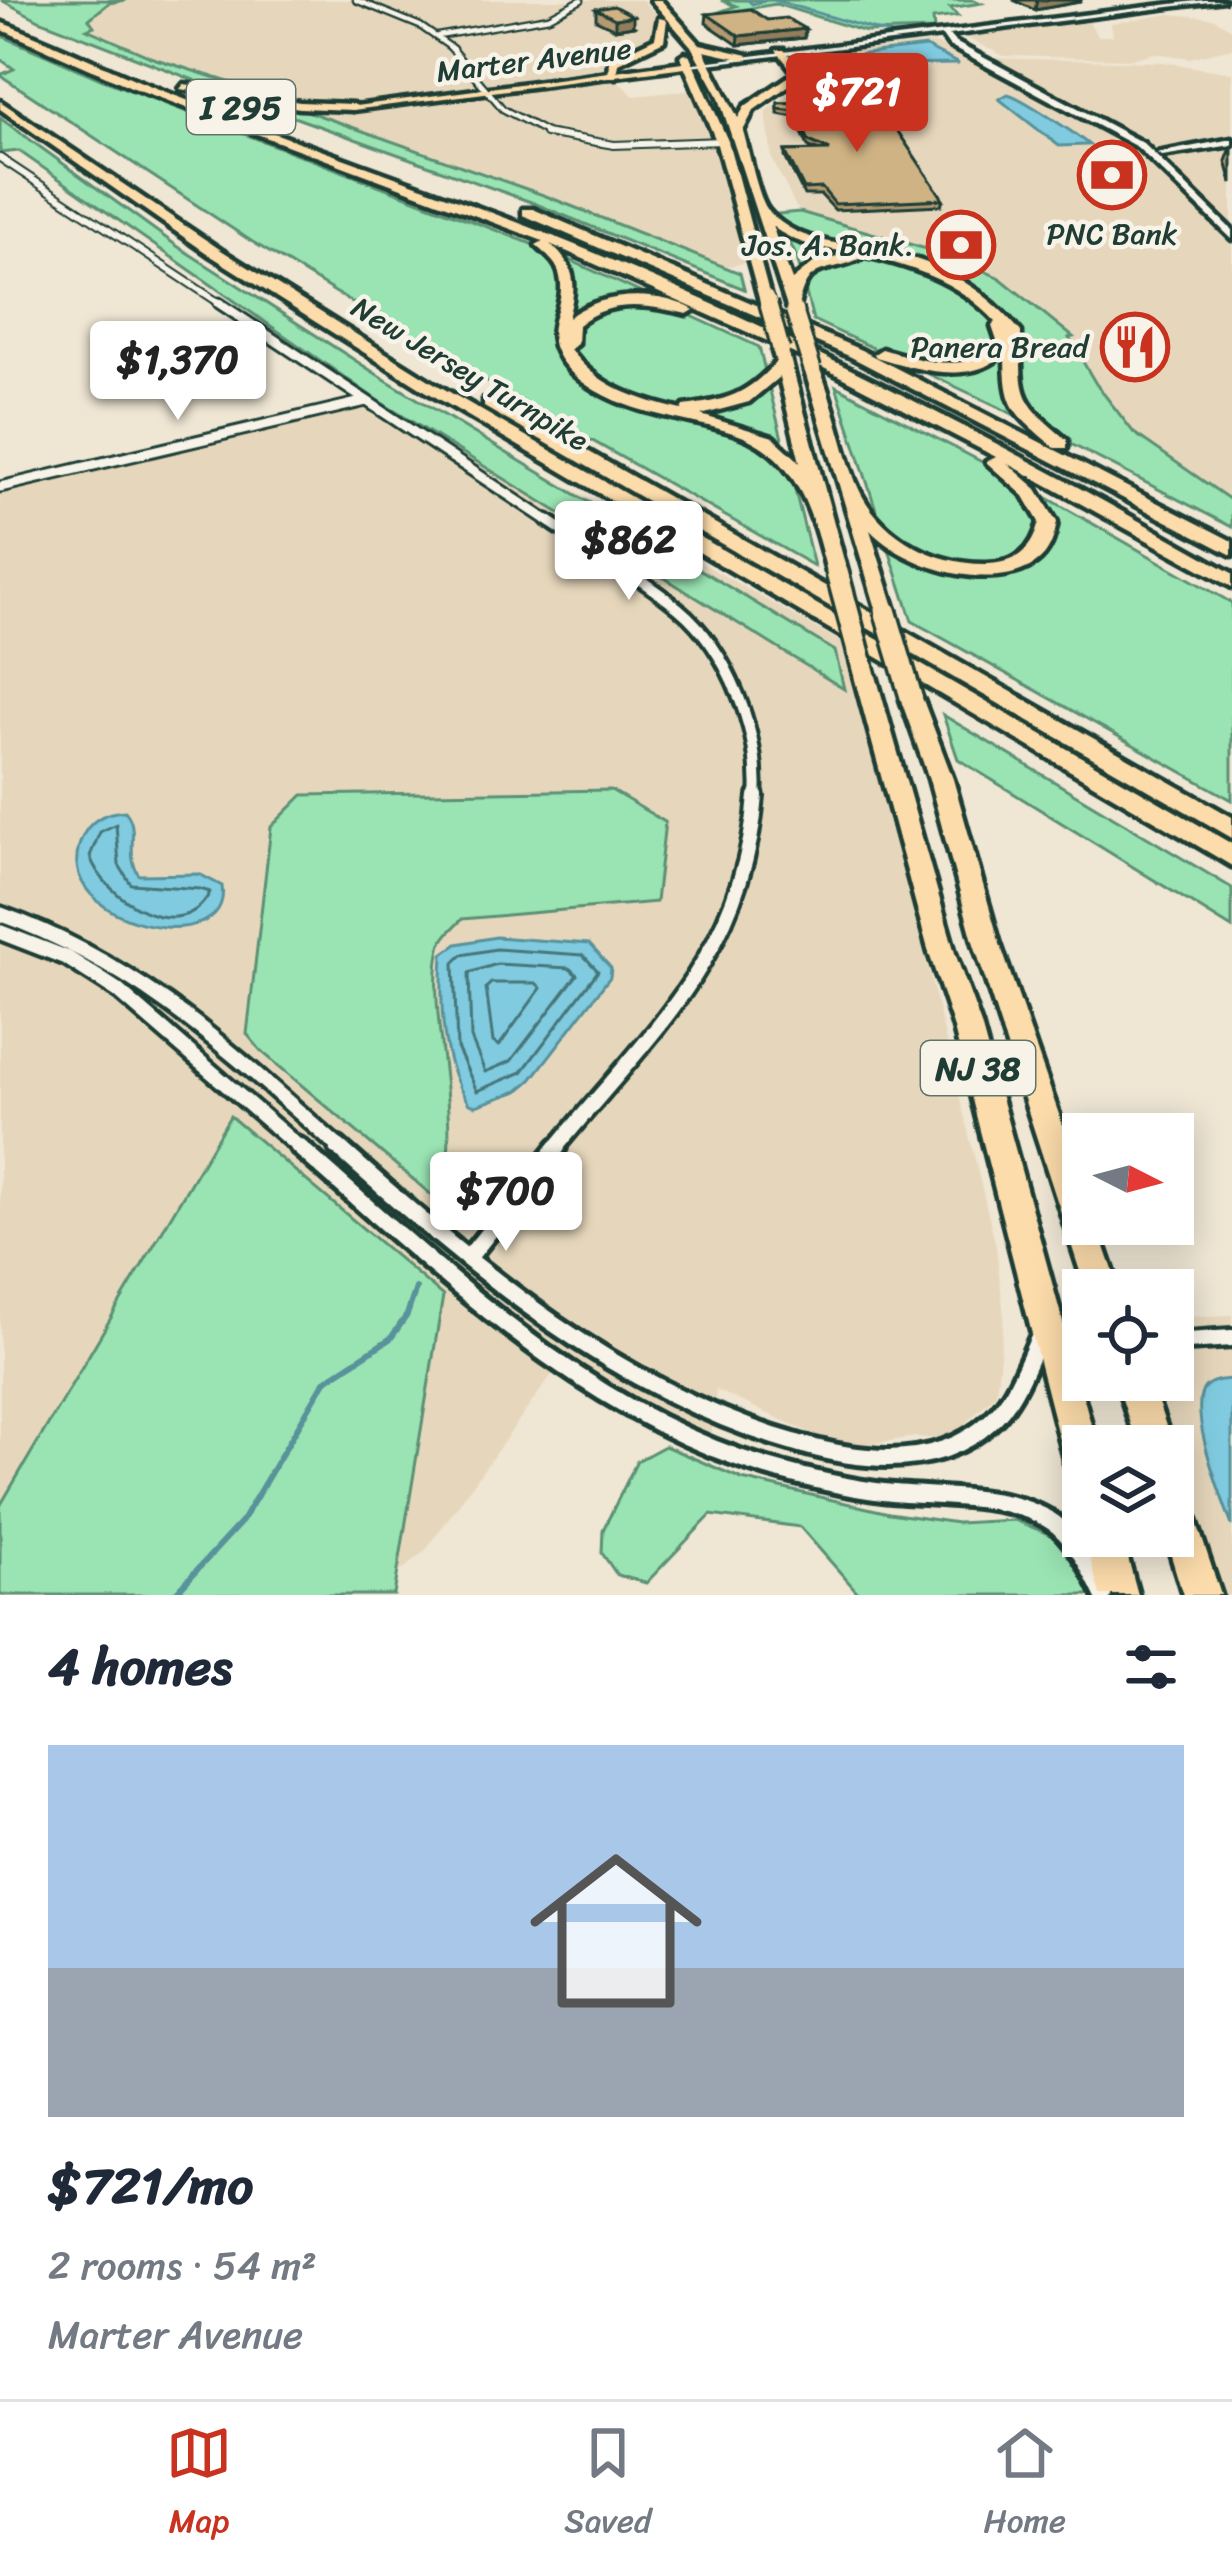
<!DOCTYPE html>
<meta charset="utf-8">
<style>
:root{--surface:#fff;--page:#f6f6f7;--text:#1f2937;--muted:#747a83;--line:#e0e1e3;--accent:#c8321e}
body{margin:0;font-family:Sriracha,sans-serif;background:var(--page);color:var(--text);height:100vh;display:flex;flex-direction:column;font-size:45px;white-space:nowrap}
*{box-sizing:border-box;margin:0}
p{font-size:39px;color:var(--muted)}
.icon{flex:none;width:66px;height:66px;fill:none;stroke:currentColor;stroke-width:2;stroke-linecap:round;stroke-linejoin:round}
.map{position:relative;height:1595px;overflow:hidden}
.drawer{display:flex;flex-direction:column;background:var(--surface);flex:1}
.drawer>*{flex:none}
.needle{width:78px;rotate:96deg}
.tools{position:absolute;left:1062px;top:1113px;display:grid;gap:24px}
.tools a{display:grid;place-items:center;width:132px;height:132px;border-radius:0px;background:var(--surface);box-shadow:0 6px 30px #0003;font-size:60px}
.price{position:absolute;translate:-50% -102px;padding:0 27px;border-radius:12px;background:#fff;color:#222;font-size:39px;line-height:78px;filter:drop-shadow(0 3px 6px #0008)}
.price::after{content:'';position:absolute;left:50%;top:72px;width:36px;height:27px;margin-left:-18px;background:inherit;clip-path:polygon(0 0,100% 0,50% 100%)}
.price.selected{background:var(--accent);color:#fff}
ul{padding:0;list-style:none}
li{display:grid;align-content:center;gap:24px;height:636px;padding:0 48px}
li+li{border-top:3px solid var(--line)}
li span{display:grid;place-items:center;height:372px;border-radius:0px;color:#555}
li>.icon{margin-inline-start:auto}
span .icon{width:216px;height:216px;fill:#fffc;stroke-width:1}
li b{font-size:51px}
h2{display:flex;justify-content:space-between;align-items:center;height:144px;padding:0 48px;font-size:51px}
.menu{display:flex;justify-content:space-around;align-items:center;height:168px;border-top:3px solid var(--line);background:var(--surface);font-size:33px;color:var(--muted)}
.menu a{display:grid;justify-items:center;gap:6px}
.menu .selected{color:var(--accent)}
.map>svg:first-child{display:block}
</style>
<div class="map">
<svg width="1232" height="1595" viewBox="0 0 1232 1595">
<rect width="100%" height="100%" fill="#efe6d4"/>
<filter id="ink" filterUnits="userSpaceOnUse"><feTurbulence type="fractalNoise" baseFrequency=".00833" numOctaves="2"/><feDisplacementMap in="SourceGraphic" scale="24" xChannelSelector="R" yChannelSelector="G"/><feConvolveMatrix kernelMatrix="1 2 1 2 8 2 1 2 1" color-interpolation-filters="sRGB"/></filter>
<g filter="url(#ink)">
<g fill="#e6d7bc">
<path d="M 4,0 L 642,0 L 662,20 L 662,36 L 613,62 L 612,75 L 634,96 L 701,89 L 756,261 L 701,271 L 508,191 L 135,59 Z"/>
<path d="M 1170,14 L 1213,18 L 1227,26 L 1232,30 L 1232,48 L 1190,58 L 1155,53 L 1132,59 L 1004,56 L 962,36 L 1089,21 L 1097,36 L 1113,36 L 1111,23 Z"/>
<path d="M 933,43 L 981,58 L 1163,62 L 1232,73 L 1232,501 L 1134,432 L 1096,384 L 1068,337 L 1071,336 L 1000,278 L 950,256 L 808,216 L 796,207 L 772,159 L 766,111 L 805,82 L 798,58 Z"/>
<path d="M 400,392 L 850,647 L 996,1246 L 1004,1317 L 996,1394 L 948,1440 L 915,1437 L 870,1444 L 830,1442 L 716,1390 L 710,1450 L 558,1366 L 425,1551 L 372,1595 L 0,1595 L 0,486 Z"/>
<path d="M 1232,1315 L 1232,1595 L 1222,1595 L 1157,1380 L 1173,1380 L 1173,1365 L 1181,1361 L 1173,1317 Z"/>
</g>
<g fill="#9ae4b3" stroke="#5c9074" stroke-width="3">
<path d="M 1,0 L 126,0 L 109,3 L 89,19 L 94,26 L 87,29 L 153,58 L 263,93 L 227,93 L 39,20 Z"/>
<path d="M 721,0 L 974,0 L 981,3 L 950,8 L 958,16 L 933,19 L 934,30 L 866,32 L 776,4 L 711,15 L 736,6 Z"/>
<path d="M 0,35 L 101,79 L 550,251 L 759,347 L 814,566 L 419,343 L 251,241 L 0,75 L 14,69 L 0,59 Z"/>
<path d="M 260,105 L 290,105 L 546,196 L 740,273 L 744,289 L 531,202 Z"/>
<path d="M 0,118 L 177,246 L 381,377 L 835,651 L 844,689 L 377,400 L 19,151 L 0,153 Z"/>
<path d="M 800,212 L 950,256 L 1000,278 L 1073,337 L 1069,338 L 1096,384 L 1134,433 L 1232,501 L 1232,527 L 997,406 L 813,320 L 797,258 L 777,214 Z"/>
<path d="M 836,386 L 1009,476 L 1232,603 L 1232,800 L 912,621 Z"/>
<path d="M 943,715 L 1232,888 L 1232,928 L 958,759 Z"/>
<path d="M 611,790 L 665,822 L 656,902 L 462,919 C 455,927 442,937 440,948 C 424,1017 471,1142 435,1198 L 261,1051 L 247,1034 L 271,827 L 303,795 Z"/>
<path d="M 230,1116 L 443,1296 L 394,1595 L 0,1595 L 0,1506 Z"/>
<path d="M 665,1446 L 742,1479 L 889,1513 L 957,1523 L 1014,1520 L 1052,1535 L 1088,1580 L 1091,1595 L 860,1595 L 800,1527 L 711,1515 L 646,1583 L 617,1575 L 602,1553 L 603,1530 L 637,1461 Z"/>
</g>
<g fill="#80cbe0" stroke="#59929b" stroke-width="3">
<path d="M 926,47 L 959,64 L 824,66 L 813,60 Z"/>
<path d="M 1008,94 C 1021,97 1076,134 1089,145 L 1059,146 L 999,99 Z"/>
<path d="M 125,811 C 141,829 124,854 139,875 L 199,874 L 222,886 C 234,962 47,925 81,840 C 89,820 105,812 125,811 Z"/>
<path d="M 496,937 L 589,944 L 611,968 L 610,977 L 531,1080 L 518,1091 L 476,1106 L 469,1104 C 440,1061 440,1004 443,954 L 457,944 Z"/>
<path d="M 1232,1379 L 1232,1526 C 1223,1499 1186,1410 1205,1387 C 1212,1380 1222,1380 1232,1379 Z"/>
</g>
<g fill="none" stroke-linecap="round" stroke-linejoin="round">
<g stroke="#467679" stroke-width="3">
<path d="M 116,824 L 119,865 L 131,884 L 200,889 L 210,892 C 182,948 104,899 90,856 L 100,832 Z"/>
<path d="M 496,949 L 583,955 L 598,971 L 522,1072 L 477,1091 L 457,1048 L 454,963 L 462,955 Z"/>
<path d="M 497,964 L 569,968 L 577,975 L 511,1061 L 485,1072 L 471,1038 L 469,973 Z"/>
<path d="M 491,983 L 536,983 L 541,988 L 499,1046 L 493,1042 L 486,988 Z"/>
</g>
<g stroke="#59929b" stroke-width="3">
<path d="M 748,0 L 752,4 L 767,0"/>
<path d="M 774,0 L 892,35 L 915,34"/>
</g>
<path stroke="#59929b" stroke-width="6" d="M 174,1595 L 242,1521 L 325,1381 L 391,1338 L 407,1315 L 416,1288"/>
<defs>
<g id="street-far5">
<path d="M 356,0 L 420,26 L 453,49"/>
<path d="M 438,36 L 549,17 L 581,0"/>
<path d="M 450,47 L 503,109 L 553,136"/>
</g>
<g id="street-far4">
<path d="M 545,133 L 614,145 L 722,141"/>
<path d="M 0,158 L 224,306"/>
</g>
<g id="street-far3">
<path d="M 219,303 L 551,523"/>
<path d="M 0,487 L 366,401"/>
</g>
<path id="street-far2" d="M 547,520 C 589,549 638,575 678,608 C 729,650 761,734 756,799"/>
<g id="street-far1">
<path d="M 0,914 C 141,964 232,1053 342,1150"/>
<path d="M 0,932 L 67,958 L 117,990 L 302,1150"/>
<path d="M 554,1150 C 648,1035 744,954 756,796"/>
</g>
<g id="street">
<path d="M 299,1147 C 442,1271 582,1412 767,1467 C 805,1478 844,1487 883,1492 C 933,1498 1018,1492 1059,1527 C 1078,1544 1092,1572 1103,1595"/>
<path d="M 338,1147 C 477,1271 618,1393 800,1444 C 863,1462 938,1470 990,1422 C 1015,1400 1026,1365 1040,1336"/>
<path d="M 469,1257 L 557,1147"/>
<path d="M 1173,1342 L 1232,1338"/>
</g>
<g id="secondary">
<path d="M 1204,0 L 1224,0 L 949,35 L 955,42 L 1143,143 L 1232,230 L 1232,239 L 1137,147 L 949,46 L 942,36 L 690,66 L 686,64 Z"/>
<path d="M 1232,139 L 1232,145 L 1162,156 L 1157,153 Z"/>
</g>
<path id="primary" d="M 690,61 L 693,66 L 353,110 L 348,107 Z"/>
<g id="highway">
<path d="M 651,0 L 661,0 L 700,44 L 748,55 L 744,60 L 704,51 L 738,118 L 745,106 L 794,73 L 776,50 L 784,50 L 804,71 L 804,75 L 754,110 L 743,131 C 749,150 757,196 768,210 C 798,247 856,243 898,254 C 947,266 989,293 1021,332 C 1021,396 1017,398 1067,440 L 1067,448 L 1055,448 C 1012,411 1005,410 1005,352 C 974,387 915,369 876,357 L 874,354 L 882,349 C 918,359 972,378 997,341 L 992,326 L 996,322 C 958,280 906,264 852,253 C 823,248 795,245 772,226 L 792,280 L 816,261 L 854,254 L 861,258 C 827,275 807,259 798,308 L 787,307 L 718,95 L 691,46 Z"/>
<path d="M 659,18 L 667,20 L 664,41 L 618,63 L 616,77 L 608,77 L 609,60 L 655,38 Z"/>
<path d="M 0,22 C 62,45 122,76 184,99 C 336,158 492,208 642,273 C 845,360 1040,464 1232,573 L 1232,587 L 1007,463 L 1037,489 L 1057,522 C 1054,538 1050,553 1036,563 C 992,594 904,567 870,530 L 895,610 L 892,615 L 878,615 L 804,368 L 816,364 L 788,351 L 847,572 L 837,578 L 827,572 C 813,515 797,455 736,434 C 704,423 670,419 638,409 C 613,401 585,388 567,368 C 533,329 570,309 559,273 C 556,261 544,254 536,245 L 543,241 L 131,87 L 0,29 ZM 550,244 L 781,347 L 773,352 L 776,362 C 745,396 727,400 684,406 L 682,410 C 639,400 596,386 570,349 L 577,344 L 578,325 C 610,298 649,305 687,314 L 694,310 C 659,290 601,291 568,318 C 577,285 577,267 550,244 ZM 818,365 L 996,457 L 986,462 L 1024,496 L 1039,522 C 1032,550 1017,563 987,564 C 932,565 875,533 855,480 C 841,443 834,402 818,365 ZM 779,377 L 800,462 L 773,437 L 701,415 L 749,402 Z"/>
<path d="M 685,53 L 690,56 L 728,141 L 771,301 L 759,298 L 716,141 L 680,56 Z"/>
<path d="M 184,84 L 300,102 L 353,104 L 359,107 L 353,110 L 300,108 L 180,89 Z"/>
<path d="M 0,101 L 221,250 L 434,383 L 1232,844 L 1232,866 L 422,389 L 211,256 L 0,109 Z"/>
<path d="M 523,209 L 533,209 L 861,350 L 1232,541 L 1232,555 L 849,356 L 523,215 Z"/>
<path d="M 484,399 L 496,399 L 1232,817 L 1232,838 L 484,407 Z"/>
<path d="M 865,669 L 876,676 L 955,953 L 981,1025 L 1097,1446 L 1083,1446 L 1083,1481 L 1070,1476 L 1065,1463 L 953,1025 L 929,953 L 854,676 Z"/>
<path d="M 912,692 L 923,700 L 953,779 L 999,941 L 1083,1184 L 1083,1224 L 1097,1224 L 1120,1290 L 1086,1290 L 973,941 L 929,779 L 901,700 Z"/>
<path d="M 1116,1380 L 1150,1380 L 1173,1446 L 1137,1446 Z"/>
<path d="M 1173,1484 L 1186,1490 L 1221,1595 L 1183,1595 L 1165,1536 L 1173,1536 Z"/>
<path d="M 1084,1536 L 1122,1536 L 1138,1595 L 1100,1595 Z"/>
</g>
</defs>
<use href="#street-far5" stroke="#1f3d34" stroke-width="9"/>
<use href="#street-far4" stroke="#1f3d34" stroke-width="10"/>
<use href="#street-far3" stroke="#1f3d34" stroke-width="15"/>
<use href="#street-far2" stroke="#1f3d34" stroke-width="18"/>
<use href="#street-far1" stroke="#1f3d34" stroke-width="22"/>
<use href="#street" stroke="#1f3d34" stroke-width="26"/>
<use href="#secondary" stroke="#1f3d34" stroke-width="9"/>
<use href="#primary" stroke="#1f3d34" stroke-width="9"/>
<use href="#highway" stroke="#1f3d34" stroke-width="9"/>
<use href="#street-far5" stroke="#f7f3e8" stroke-width="4.5"/>
<use href="#street-far4" stroke="#f7f3e8" stroke-width="6"/>
<use href="#street-far3" stroke="#f7f3e8" stroke-width="9"/>
<use href="#street-far2" stroke="#f7f3e8" stroke-width="10"/>
<use href="#street-far1" stroke="#f7f3e8" stroke-width="14"/>
<use href="#street" stroke="#f7f3e8" stroke-width="16"/>
<use href="#secondary" fill="#f7f3e8" fill-rule="evenodd"/>
<use href="#primary" fill="#fcdcab" fill-rule="evenodd"/>
<use href="#highway" fill="#fcdcab" fill-rule="evenodd"/>
<defs>
<path id="highway-bridge-far2" d="M 766,298 L 768,306"/>
<g id="highway-bridge-far1">
<path d="M 768,303 L 781,350"/>
<path d="M 794,310 L 812,368"/>
</g>
<g id="highway-bridge">
<path d="M 837,572 L 865,676"/>
<path d="M 885,610 L 912,700"/>
</g>
</defs>
<use href="#highway-bridge-far2" stroke="#1f3d34" stroke-width="18" stroke-linecap="butt"/>
<use href="#highway-bridge-far1" stroke="#1f3d34" stroke-width="22" stroke-linecap="butt"/>
<use href="#highway-bridge" stroke="#1f3d34" stroke-width="28" stroke-linecap="butt"/>
<use href="#highway-bridge-far2" stroke="#fcdcab" stroke-width="14"/>
<use href="#highway-bridge-far1" stroke="#fcdcab" stroke-width="16"/>
<use href="#highway-bridge" stroke="#fcdcab" stroke-width="21"/>
</g>
<g fill="#b39a72" stroke="#1f3d34" stroke-width="3">
<path d="M 1013,0 L 1081,0 L 1080,2 L 1035,10 Z"/>
<path d="M 596,9 L 633,26 L 615,29 L 596,20 Z"/>
<path d="M 707,14 L 767,20 L 805,29 L 804,38 L 738,45 L 706,23 Z"/>
<path d="M 878,102 L 943,199 L 941,205 L 835,210 L 821,195 L 804,195 L 785,157 L 785,151 L 817,150 L 808,146 L 795,117 L 778,114 L 778,103 Z"/>
<path d="M 1232,145 L 1232,183 L 1226,161 Z"/>
</g>
<g fill="#927d5c" stroke="#1f3d34" stroke-width="3">
<path d="M 1037,0 L 1081,0 L 1080,2 L 1035,10 Z"/>
<path d="M 633,16 L 633,26 L 615,29 L 615,19 Z"/>
<path d="M 805,29 L 804,38 L 738,45 L 739,36 Z"/>
</g>
<g fill="#d0b384" stroke="#1f3d34" stroke-width="3">
<path d="M 614,6 L 633,16 L 615,19 L 596,9 Z"/>
<path d="M 751,9 L 767,20 L 786,18 L 805,29 L 739,36 L 707,14 Z"/>
<path d="M 878,102 L 943,199 L 835,204 L 822,188 L 804,189 L 785,151 L 830,150 L 809,141 L 795,111 L 778,109 L 778,103 Z"/>
</g>
</g>
<defs>
<symbol id="bank-ring" viewBox="-11 -11 22 22"><circle r="9.5" fill="#f7f3e8" stroke="#c8321e" stroke-width="1.5"/><path d="M-6-4H6V4H-6ZM0-2.3a2.3 2.3 0 1 0 0 4.6a2.3 2.3 0 1 0 0-4.6Z" fill="#c8321e"/></symbol>
<symbol id="restaurant-ring" viewBox="-11 -11 22 22"><circle r="9.5" fill="#f7f3e8" stroke="#c8321e" stroke-width="1.5"/><path d="M-5-6h1v4h1v-4h1v4h1v-4h1v5L-1.5 .5V6h-2V.5L-5-1ZM5-6V6H3V1.5H1.5Q1.5-4 5-6Z" fill="#c8321e"/></symbol>
</defs>
<g fill-rule="evenodd">
<use href="#bank-ring" x="1074" y="137" width="76" height="76"/>
<use href="#bank-ring" x="923" y="207" width="76" height="76"/>
<use href="#restaurant-ring" x="1097" y="309" width="76" height="76"/>
</g>
<g text-anchor="middle" stroke-width="9" stroke-linejoin="round" paint-order="stroke">
<g font-size="30" fill="#1f3d34" stroke="#f7f3e8">
<text transform="translate(534 60) rotate(-7)" y="10">Marter Avenue</text>
<text transform="translate(470 374) rotate(31)" y="10">New Jersey Turnpike</text>
</g>
<g font-size="30" fill="#1f3d34" stroke="#f7f3e8" text-anchor="end">
<text x="1112" y="244" text-anchor="middle">PNC Bank</text>
<text x="914" y="255">Jos. A. Bank.</text>
<text x="1088" y="357">Panera Bread</text>
</g>
<g fill="#f7f3e8" stroke="#60746a" stroke-width="3">
<rect x="187" y="80" width="108" height="54" rx="9"/>
<rect x="921" y="1041" width="114" height="54" rx="9"/>
</g>
<g font-size="33" font-weight="bold" fill="#1f3d34">
<text x="241" y="119">I 295</text>
<text x="978" y="1080">NJ 38</text>
</g>
</g>
</svg>
<div class="tools">
<a><svg class="needle" viewBox="-14 -14 28 28"><path d="M0-13l5 13h-10z" fill="#e53935"/><path d="M0 13l5-13h-10z" fill="#747a83"/></svg></a>
<a><svg class="icon" aria-label="locate" viewBox="0 0 24 24"><circle cx="12" cy="12" r="6"/><path d="M12 2v4M12 18v4M2 12h4M18 12h4"/></svg></a>
<a><svg class="icon" aria-label="layers" viewBox="0 0 24 24"><path d="M12 4l9 5-9 5-9-5zM3 14l9 5 9-5"/></svg></a>
</div>
<b class="price selected" style="left:857px;top:155px">$721</b>
<b class="price" style="left:178px;top:423px">$1,370</b>
<b class="price" style="left:629px;top:603px">$862</b>
<b class="price" style="left:506px;top:1254px">$700</b>
</div>
<section class="drawer">
<h2>4 homes<svg class="icon" aria-label="filters" viewBox="0 0 24 24"><path d="M4 7h16M4 17h16"/><circle cx="9" cy="7" r="2"/><circle cx="15" cy="17" r="2"/></svg></h2>
<ul>
<li><span style="background:linear-gradient(#a9c7e8 60%,#9aa5b1 0)"><svg class="icon" aria-label="home" viewBox="0 0 24 24"><path d="M3 11l9-7 9 7M6 9v11h12V9"/></svg></span><div><b>$721/mo</b><p>2 rooms · 54 m²</p><p>Marter Avenue</p></div></li>
</ul>
</section>
<nav class="menu">
<a class="selected"><svg class="icon" aria-label="map" viewBox="0 0 24 24"><path d="M3 6l6-2 6 2 6-2v14l-6 2-6-2-6 2zM9 4v14M15 6v14"/></svg>Map</a>
<a><svg class="icon" aria-label="saved" viewBox="0 0 24 24"><path d="M7 4h10v16l-5-4-5 4z"/></svg>Saved</a>
<a><svg class="icon" aria-label="home" viewBox="0 0 24 24"><path d="M3 11l9-7 9 7M6 9v11h12V9"/></svg>Home</a>
</nav>
